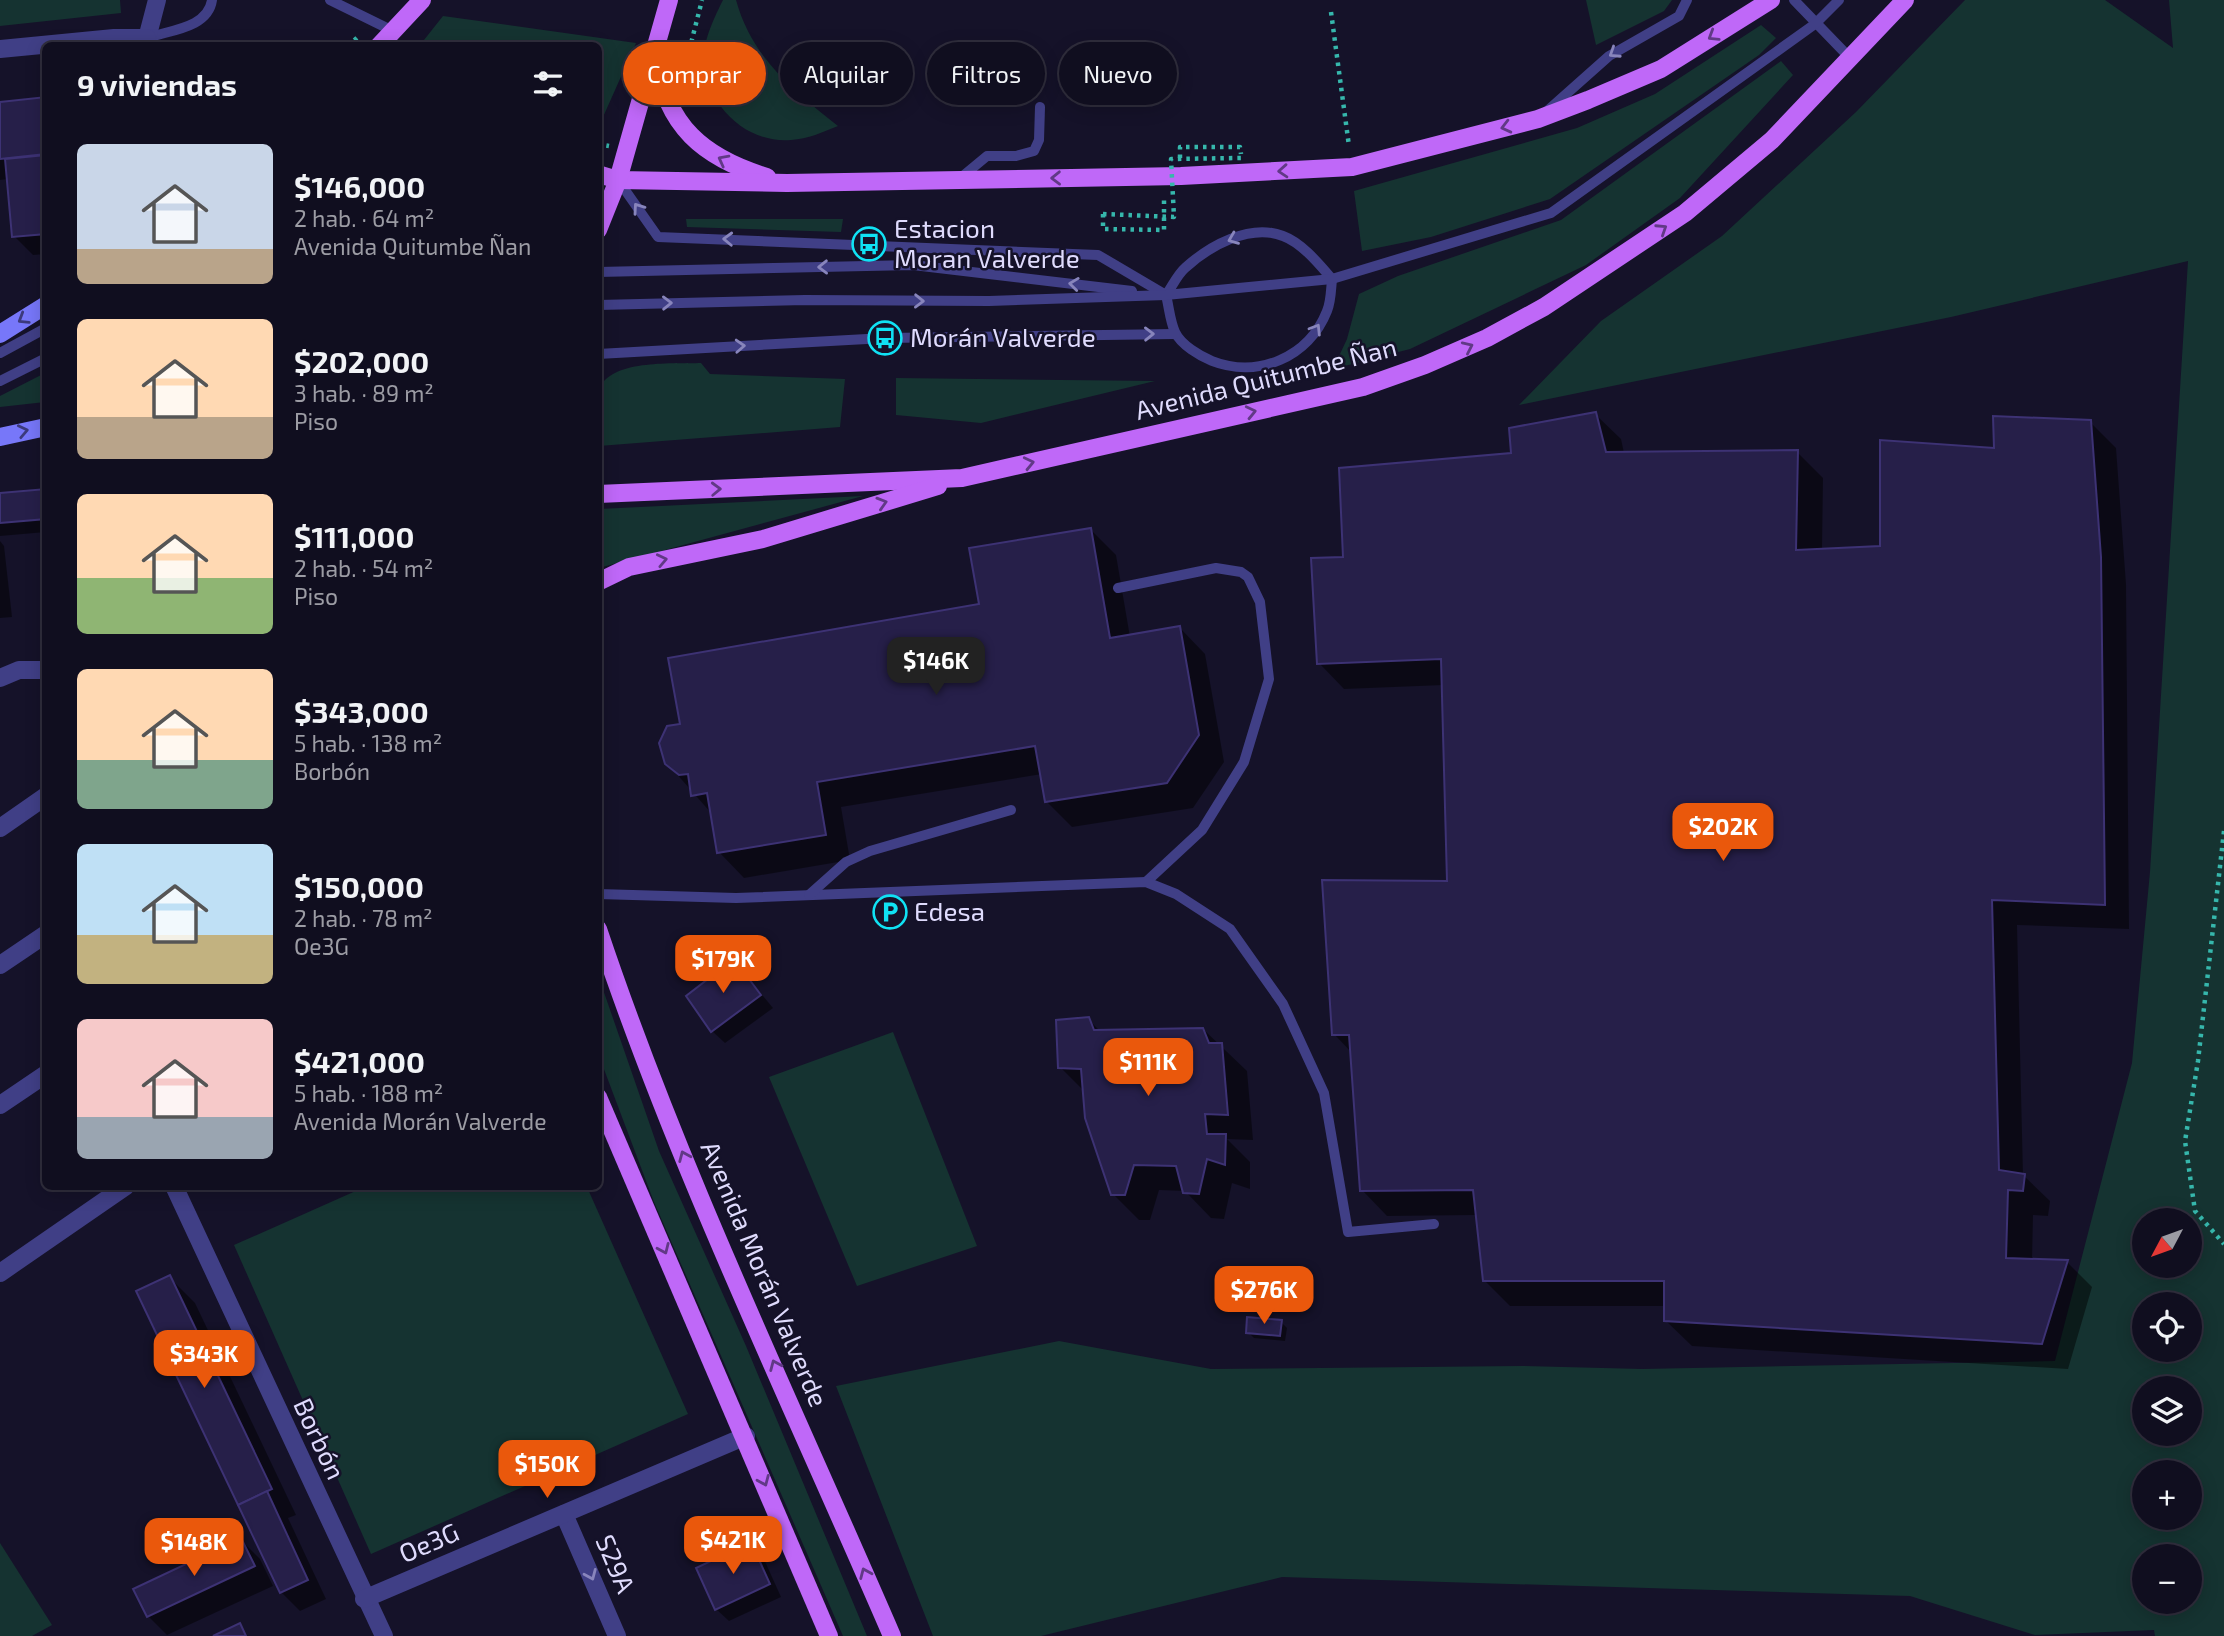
<!DOCTYPE html>
<html lang="es">
<meta charset="utf-8">
<style>
:root{--surface:#100e1f;--page:#191728;--text:#f1f3f6;--muted:#9c9ca4;--line:#302e3d;--accent:#ea580c}
body{margin:0;font-family:"Exo 2",sans-serif;background:var(--page);color:var(--text);height:100vh;display:flex;flex-direction:column;font-size:26px;white-space:nowrap}
*{box-sizing:border-box;margin:0}
p{font-size:23px;color:var(--muted)}
.icon{flex:none;width:38px;height:38px;fill:none;stroke:currentColor;stroke-width:2;stroke-linecap:round;stroke-linejoin:round}
.map{position:relative;flex:1;overflow:hidden}
.drawer{position:absolute;left:42px;top:42px;width:560px;height:1148px;display:flex;flex-direction:column;background:var(--surface);border-radius:10px;box-shadow:0 4px 18px #0003,0 0 0 2px var(--line)}
.drawer>*{flex:none}
.banner{position:absolute;left:623px;top:42px;width:665px;height:63px;display:flex;gap:14px}
.needle{width:46px;rotate:229deg}
.buttons{position:absolute;left:2132px;top:1208px;display:grid;gap:14px}
.buttons a{display:grid;place-items:center;width:70px;height:70px;border-radius:50%;background:var(--surface);box-shadow:0 4px 18px #0003,0 0 0 2px var(--line);font-size:35px}
.price{position:absolute;translate:-50% -60px;padding:0 16px;border-radius:14px;background:var(--accent);color:#fff;font-size:23px;line-height:46px;filter:drop-shadow(0 2px 4px #0008)}
.price::after{content:'';position:absolute;left:50%;top:42px;width:21px;height:16px;margin-left:-10px;background:inherit;clip-path:polygon(0 0,100% 0,50% 100%)}
.price.current{background:#222;color:#fff}
ul{padding:0;list-style:none}
li{display:flex;align-items:center;gap:21px;height:175px;padding:0 35px}
li span{display:grid;place-items:center;flex:none;width:196px;height:140px;border-radius:10px;color:#555}
li>.icon{margin-inline-start:auto}
span .icon{width:84px;height:84px;fill:#fffc;stroke-width:1}
li b{font-size:30px}
h2{display:flex;justify-content:space-between;align-items:center;height:84px;padding:0 35px;font-size:30px}
.pill{padding:0 24px;border-radius:32px;background:var(--surface);box-shadow:0 4px 18px #0003,0 0 0 2px var(--line);font-size:24px;line-height:63px}
.pill.current{background:var(--accent);color:#fff}
.map>svg:first-child{display:block}
</style>
<div class="map">
<svg width="2224" height="1636" viewBox="0 0 2224 1636">
<rect width="100%" height="100%" fill="#151229"/>
<g fill="#153331" fill-rule="evenodd">
<path d="M 0,0 L 120,0 L 121,13 L 0,26 Z"/>
<path d="M 723,0 L 736,0 C 752,58 793,90 838,126 C 823,132 808,139 791,140 C 744,144 704,102 704,56 C 704,39 715,16 723,0 Z"/>
<path d="M 1586,0 L 1672,0 L 1664,11 L 1596,45 Z"/>
<path d="M 1965,0 L 2105,0 L 2173,48 L 2169,0 L 2224,0 L 2224,1636 L 2155,1636 L 2154,1630 L 2035,1635 L 1910,1596 L 1282,1577 L 1041,1636 L 933,1636 L 836,1386 L 1059,1341 L 1211,1369 L 1521,1366 L 1642,1369 L 2055,1361 L 2132,1063 L 2150,872 L 2188,261 L 1951,317 L 1519,405 L 1601,321 L 1722,236 L 1856,112 ZM 2144,1220 L 2189,1220 L 2189,1265 L 2144,1265 ZM 2144,1304 L 2189,1304 L 2189,1349 L 2144,1349 ZM 2144,1388 L 2189,1388 L 2189,1433 L 2144,1433 ZM 2144,1472 L 2189,1472 L 2189,1517 L 2144,1517 ZM 2144,1556 L 2189,1556 L 2189,1601 L 2144,1601 Z"/>
<path d="M 443,16 L 636,43 L 599,126 L 598,46 L 420,45 Z"/>
<path d="M 1761,25 L 1776,38 L 1759,55 L 1550,199 L 1431,237 L 1362,251 L 1354,191 L 1577,128 L 1655,94 Z"/>
<path d="M 1781,61 L 1793,75 L 1680,198 L 1586,265 L 1410,349 L 1333,369 L 1347,339 L 1359,294 L 1398,276 L 1561,220 Z"/>
<path d="M 686,219 L 843,219 L 841,232 L 687,227 Z"/>
<path d="M 701,363 L 710,374 L 845,379 L 840,427 L 599,446 C 598,433 595,397 600,387 C 614,359 675,364 701,363 Z"/>
<path d="M 45,373 L 45,402 L 0,407 L 0,396 Z"/>
<path d="M 896,378 L 1155,381 L 981,423 L 896,415 Z"/>
<path d="M 863,496 L 599,568 L 599,509 Z"/>
<path d="M 598,975 L 659,1151 L 746,1346 L 867,1636 L 843,1636 L 654,1202 L 599,1056 Z"/>
<path d="M 893,1032 L 977,1246 L 857,1286 L 769,1077 Z"/>
<path d="M 367,1186 L 587,1187 L 688,1414 L 371,1554 L 234,1245 Z"/>
<path d="M 0,1543 L 52,1625 L 32,1636 L 0,1636 Z"/>
</g>
<g fill="#0007">
<path d="M 46,98 L 46,254 L 33,255 L 14,236 L 8,179 L 0,180 L 0,103 Z"/>
<path d="M 1595,414 L 1621,439 L 1624,453 L 1797,452 L 1823,478 L 1822,550 L 1882,548 L 1995,449 L 2090,422 L 2116,448 L 2126,584 L 2129,929 L 2017,925 L 2023,1175 L 2050,1201 L 2048,1216 L 2033,1215 L 2032,1261 L 2067,1262 L 2092,1287 L 2068,1369 L 1692,1346 L 1666,1321 L 1666,1306 L 1510,1306 L 1484,1280 L 1477,1215 L 1387,1216 L 1362,1190 L 1352,1053 L 1334,1034 L 1448,883 L 1444,685 L 1344,689 L 1319,663 L 1345,559 L 1513,455 Z"/>
<path d="M 46,491 L 46,532 L 0,536 L 0,495 Z"/>
<path d="M 1090,529 L 1116,555 L 1130,637 L 1180,628 L 1205,654 L 1224,762 L 1193,808 L 1072,827 L 1046,801 L 1042,774 L 841,807 L 850,860 L 744,878 L 719,852 L 712,814 L 667,763 L 682,726 L 981,606 Z"/>
<path d="M 0,541 L 4,546 L 12,617 L 0,618 Z"/>
<path d="M 734,961 L 773,1008 L 725,1043 L 712,1031 Z"/>
<path d="M 1088,1019 L 1101,1032 L 1203,1029 L 1247,1071 L 1253,1140 L 1227,1139 L 1250,1162 L 1250,1189 L 1232,1183 L 1224,1219 L 1211,1218 L 1185,1191 L 1159,1190 L 1150,1220 L 1139,1220 L 1113,1194 L 1085,1092 L 1060,1067 Z"/>
<path d="M 169,1277 L 195,1303 L 296,1515 L 288,1518 L 326,1599 L 300,1611 L 281,1592 Z"/>
<path d="M 1281,1322 L 1287,1328 L 1285,1341 L 1254,1338 L 1248,1332 Z"/>
<path d="M 241,1540 L 260,1559 L 273,1586 L 167,1635 L 148,1616 Z"/>
<path d="M 750,1544 L 763,1557 L 781,1597 L 729,1621 L 716,1609 Z"/>
</g>
<g fill="#261f49" stroke="#3d3274" stroke-width="2">
<path d="M 46,97 L 46,154 L 0,159 L 0,102 Z"/>
<path d="M 46,155 L 46,234 L 12,237 L 5,159 Z"/>
<path d="M 1596,412 L 1606,452 L 1798,450 L 1796,550 L 1880,546 L 1880,440 L 1994,448 L 1993,416 L 2091,420 L 2101,557 L 2105,905 L 1992,900 L 1999,1170 L 2025,1174 L 2023,1191 L 2008,1190 L 2006,1258 L 2068,1260 L 2042,1344 L 1664,1321 L 1664,1281 L 1483,1281 L 1473,1190 L 1360,1191 L 1349,1035 L 1332,1035 L 1322,880 L 1447,881 L 1441,659 L 1317,664 L 1311,558 L 1343,557 L 1339,468 L 1511,453 L 1509,428 Z"/>
<path d="M 46,489 L 46,519 L 0,523 L 0,493 Z"/>
<path d="M 1091,528 L 1110,638 L 1180,626 L 1199,735 L 1167,783 L 1045,802 L 1035,746 L 817,782 L 826,835 L 717,853 L 707,793 L 691,796 L 688,774 L 679,775 L 665,764 L 659,743 L 667,726 L 680,724 L 668,658 L 979,604 L 969,548 Z"/>
<path d="M 734,959 L 761,995 L 711,1032 L 686,996 Z"/>
<path d="M 1089,1017 L 1094,1030 L 1203,1028 L 1209,1043 L 1222,1043 L 1228,1115 L 1205,1114 L 1207,1134 L 1226,1134 L 1225,1165 L 1207,1159 L 1199,1194 L 1183,1193 L 1176,1166 L 1134,1165 L 1125,1195 L 1111,1195 L 1085,1118 L 1081,1069 L 1058,1068 L 1056,1020 Z"/>
<path d="M 170,1275 L 272,1489 L 238,1505 L 136,1291 Z"/>
<path d="M 1247,1317 L 1282,1320 L 1280,1336 L 1246,1333 Z"/>
<path d="M 267,1491 L 308,1580 L 280,1593 L 238,1505 Z"/>
<path d="M 241,1538 L 255,1566 L 147,1617 L 133,1589 Z"/>
<path d="M 751,1542 L 770,1584 L 715,1610 L 696,1568 Z"/>
<path d="M 240,1623 L 246,1636 L 213,1636 Z"/>
</g>
<g fill="none" stroke-linecap="round" stroke-linejoin="round">
<g stroke="#36b7ac" stroke-width="4.5" stroke-dasharray="3.5 5" stroke-linecap="butt">
<path d="M 1331,12 L 1349,146"/>
<path d="M 348,46 L 359,36"/>
<path d="M 683,75 L 702,0"/>
<path d="M 598,144 L 609,146"/>
<path d="M 1180,158 L 1180,147 L 1240,147 L 1241,154"/>
<path d="M 1103,214 L 1103,229 L 1164,230 L 1164,196"/>
<path d="M 2224,831 L 2198,1061 L 2185,1141 L 2195,1211 L 2224,1244"/>
</g>
<g stroke="#403f86" stroke-width="10">
<path d="M 330,0 L 393,31"/>
<path d="M 1794,0 L 1850,58"/>
<path d="M 147,38 C 170,30 208,28 212,0"/>
<path d="M 1546,112 L 1609,56 L 1679,16 L 1687,0"/>
<path d="M 618,180 L 658,237 L 1098,255 L 1166,295 C 1169,307 1170,321 1175,332 C 1181,345 1200,356 1212,361 C 1258,379 1309,357 1327,311 C 1331,302 1331,289 1332,279 C 1319,264 1302,243 1283,236 C 1250,223 1209,246 1185,268 C 1177,275 1172,287 1166,295"/>
<path d="M 958,180 L 987,156 L 1016,156 L 1034,151 L 1039,140 L 1040,107"/>
<path d="M 598,272 L 913,265 L 1132,291"/>
<path d="M 598,305 L 805,300 L 989,301 L 1166,295 L 1332,279 L 1551,213 L 1815,24 L 1839,0"/>
<path d="M 0,353 L 46,328"/>
<path d="M 598,354 L 885,338 L 1175,334"/>
<path d="M 0,381 L 46,358"/>
<path d="M 1118,588 L 1216,568 L 1241,572 L 1248,577 L 1260,602 L 1269,679 L 1244,762 L 1202,830 L 1146,882"/>
<path d="M 598,894 L 736,898 L 1146,882 L 1176,894 L 1230,929 L 1283,1004 L 1324,1093 L 1348,1232 L 1434,1224"/>
<path d="M 809,895 L 846,862 L 870,851 L 1011,810"/>
</g>
<g stroke="#403f86" stroke-width="18">
<path d="M 145,46 L 157,0"/>
<path d="M 0,49 L 114,38 L 147,38"/>
<path d="M 0,678 L 19,670 L 46,670"/>
<path d="M 0,828 L 46,796"/>
<path d="M 0,965 L 46,934"/>
<path d="M 0,1105 L 46,1074"/>
<path d="M 174,1186 L 384,1636"/>
<path d="M 0,1273 L 126,1186"/>
<path d="M 564,1514 L 617,1636"/>
<path d="M 364,1599 L 746,1436"/>
</g>
<g stroke="#7777f9" stroke-width="18">
<path d="M 0,334 L 46,305"/>
<path d="M 0,437 L 46,427"/>
</g>
<g stroke="#bf68f8" stroke-width="18">
<path d="M 379,46 L 422,0"/>
<path d="M 657,58 C 665,126 704,158 767,177"/>
<path d="M 598,174 L 618,180 L 787,183 L 1181,176 L 1352,167 L 1538,119 L 1588,100 L 1661,69 L 1771,0"/>
<path d="M 598,230 L 618,180 L 669,0"/>
<path d="M 598,494 L 962,478 L 1363,387 L 1425,365 L 1487,338 L 1544,307 L 1685,213 L 1772,140 L 1905,0"/>
<path d="M 598,582 L 629,567 L 763,539 L 938,486"/>
<path d="M 598,929 C 679,1171 791,1402 892,1636"/>
<path d="M 598,1097 L 829,1636"/>
</g>
<path stroke="#36b7ac" stroke-width="4.5" stroke-dasharray="3.5 5" stroke-linecap="butt" d="M 1103,214 L 1174,217 L 1171,159 L 1241,158"/>
</g>
<defs><path id="oneway-chevron" d="M-2-3.5L2.5 0L-2 3.5" fill="none" stroke-width="1.6" stroke-linecap="round" stroke-linejoin="round" transform="scale(1.75)"/></defs>
<g stroke="#613986">
<use href="#oneway-chevron" transform="translate(1713 36) rotate(148)"/>
<use href="#oneway-chevron" transform="translate(1506 127) rotate(166)"/>
<use href="#oneway-chevron" transform="translate(723 160) rotate(-152)"/>
<use href="#oneway-chevron" transform="translate(1283 171) rotate(176)"/>
<use href="#oneway-chevron" transform="translate(1056 178) rotate(179)"/>
<use href="#oneway-chevron" transform="translate(1662 229) rotate(-33)"/>
<use href="#oneway-chevron" transform="translate(1468 347) rotate(-25)"/>
<use href="#oneway-chevron" transform="translate(1251 412) rotate(-13)"/>
<use href="#oneway-chevron" transform="translate(1029 463) rotate(-13)"/>
<use href="#oneway-chevron" transform="translate(716 489) rotate(-2)"/>
<use href="#oneway-chevron" transform="translate(882 503) rotate(-17)"/>
<use href="#oneway-chevron" transform="translate(662 560) rotate(-12)"/>
<use href="#oneway-chevron" transform="translate(684 1156) rotate(-113)"/>
<use href="#oneway-chevron" transform="translate(664 1249) rotate(66)"/>
<use href="#oneway-chevron" transform="translate(775 1365) rotate(-113)"/>
<use href="#oneway-chevron" transform="translate(764 1481) rotate(67)"/>
<use href="#oneway-chevron" transform="translate(865 1573) rotate(-113)"/>
</g>
<g stroke="#8885bc">
<use href="#oneway-chevron" transform="translate(1614 53) rotate(147)"/>
<use href="#oneway-chevron" transform="translate(638 208) rotate(-125)"/>
<use href="#oneway-chevron" transform="translate(728 239) rotate(-178)"/>
<use href="#oneway-chevron" transform="translate(1233 239) rotate(158)"/>
<use href="#oneway-chevron" transform="translate(823 267) rotate(179)"/>
<use href="#oneway-chevron" transform="translate(1074 284) rotate(-173)"/>
<use href="#oneway-chevron" transform="translate(919 301) rotate(1)"/>
<use href="#oneway-chevron" transform="translate(667 303) rotate(-1)"/>
<use href="#oneway-chevron" transform="translate(1316 329) rotate(-58)"/>
<use href="#oneway-chevron" transform="translate(1149 334) rotate(-1)"/>
<use href="#oneway-chevron" transform="translate(740 346) rotate(-3)"/>
<use href="#oneway-chevron" transform="translate(591 1575) rotate(67)"/>
</g>
<g stroke="#3c3a7c">
<use href="#oneway-chevron" transform="translate(23 319) rotate(148)"/>
<use href="#oneway-chevron" transform="translate(23 431) rotate(-12)"/>
</g>
<defs>
<symbol id="bus-ring" viewBox="-11 -11 22 22"><circle r="9.5" fill="#151229" stroke="#10e2f4" stroke-width="1.5"/><path d="M-5-6H5V4H4V6H2V4H-2V6H-4V4H-5ZM-3.5-4V0h7V-4ZM-3.5 1.2v1.5H-2V1.2ZM2 1.2v1.5H3.5V1.2Z" fill="#10e2f4"/></symbol>
<symbol id="parking-ring" viewBox="-11 -11 22 22"><circle r="9.5" fill="#151229" stroke="#10e2f4" stroke-width="1.5"/><path d="M-3.5-5.5H1a3.5 3.5 0 0 1 0 7H-1V5.5H-3.5ZM-1-3.4V-.6H.8a1.4 1.4 0 0 0 0-2.8Z" fill="#10e2f4"/></symbol>
</defs>
<g fill-rule="evenodd">
<use href="#bus-ring" x="850" y="225" width="38" height="38"/>
<use href="#bus-ring" x="866" y="319" width="38" height="38"/>
<use href="#parking-ring" x="871" y="893" width="38" height="38"/>
</g>
<g text-anchor="middle" stroke-width="5" stroke-linejoin="round" paint-order="stroke">
<g font-size="26" fill="#dfdbfd" stroke="#151229" text-anchor="start">
<text x="894" y="238">Estacion<tspan x="894" dy="30">Moran Valverde</tspan></text>
<text x="910" y="347">Morán Valverde</text>
<text x="914" y="921">Edesa</text>
</g>
<g font-size="26" fill="#dfdbfd" stroke="#151229">
<text transform="translate(1266 379) rotate(-14)" y="9">Avenida Quitumbe Ñan</text>
<text transform="translate(764 1274) rotate(67)" y="9">Avenida Morán Valverde</text>
<text transform="translate(319 1439) rotate(65)" y="9">Borbón</text>
<text transform="translate(429 1543) rotate(-23)" y="9">Oe3G</text>
<text transform="translate(615 1564) rotate(67)" y="9">S29A</text>
</g>
</g>
</svg>
<div class="buttons">
<a><svg class="needle" viewBox="-14 -14 28 28"><path d="M0-13l5 13h-10z" fill="#e53935"/><path d="M0 13l5-13h-10z" fill="#9c9ca4"/></svg></a>
<a><svg class="icon" aria-label="locate" viewBox="0 0 24 24"><circle cx="12" cy="12" r="6"/><path d="M12 2v4M12 18v4M2 12h4M18 12h4"/></svg></a>
<a><svg class="icon" aria-label="layers" viewBox="0 0 24 24"><path d="M12 4l9 5-9 5-9-5zM3 14l9 5 9-5"/></svg></a>
<a>+</a>
<a>−</a>
</div>
<b class="price current" style="left:936px;top:697px">$146K</b>
<b class="price" style="left:1723px;top:863px">$202K</b>
<b class="price" style="left:723px;top:995px">$179K</b>
<b class="price" style="left:1148px;top:1098px">$111K</b>
<b class="price" style="left:1264px;top:1326px">$276K</b>
<b class="price" style="left:204px;top:1390px">$343K</b>
<b class="price" style="left:547px;top:1500px">$150K</b>
<b class="price" style="left:733px;top:1576px">$421K</b>
<b class="price" style="left:194px;top:1578px">$148K</b>
<div class="banner">
<a class="pill current">Comprar</a>
<a class="pill">Alquilar</a>
<a class="pill">Filtros</a>
<a class="pill">Nuevo</a>
</div>
<section class="drawer">
<h2>9 viviendas<svg class="icon" aria-label="filters" viewBox="0 0 24 24"><path d="M4 7h16M4 17h16"/><circle cx="9" cy="7" r="2"/><circle cx="15" cy="17" r="2"/></svg></h2>
<ul>
<li><span style="background:linear-gradient(#c9d6e8 75%,#b9a48a 0)"><svg class="icon" aria-label="home" viewBox="0 0 24 24"><path d="M3 11l9-7 9 7M6 9v11h12V9"/></svg></span><div><b>$146,000</b><p>2 hab. · 64 m²</p><p>Avenida Quitumbe Ñan</p></div></li>
<li><span style="background:linear-gradient(#ffd9b3 70%,#b9a48a 0)"><svg class="icon" aria-label="home" viewBox="0 0 24 24"><path d="M3 11l9-7 9 7M6 9v11h12V9"/></svg></span><div><b>$202,000</b><p>3 hab. · 89 m²</p><p>Piso</p></div></li>
<li><span style="background:linear-gradient(#ffd9b3 60%,#8fb573 0)"><svg class="icon" aria-label="home" viewBox="0 0 24 24"><path d="M3 11l9-7 9 7M6 9v11h12V9"/></svg></span><div><b>$111,000</b><p>2 hab. · 54 m²</p><p>Piso</p></div></li>
<li><span style="background:linear-gradient(#ffd9b3 65%,#7fa58c 0)"><svg class="icon" aria-label="home" viewBox="0 0 24 24"><path d="M3 11l9-7 9 7M6 9v11h12V9"/></svg></span><div><b>$343,000</b><p>5 hab. · 138 m²</p><p>Borbón</p></div></li>
<li><span style="background:linear-gradient(#bfe0f5 65%,#c2b280 0)"><svg class="icon" aria-label="home" viewBox="0 0 24 24"><path d="M3 11l9-7 9 7M6 9v11h12V9"/></svg></span><div><b>$150,000</b><p>2 hab. · 78 m²</p><p>Oe3G</p></div></li>
<li><span style="background:linear-gradient(#f6c9c9 70%,#9aa5b1 0)"><svg class="icon" aria-label="home" viewBox="0 0 24 24"><path d="M3 11l9-7 9 7M6 9v11h12V9"/></svg></span><div><b>$421,000</b><p>5 hab. · 188 m²</p><p>Avenida Morán Valverde</p></div></li>
</ul>
</section>
</div>
